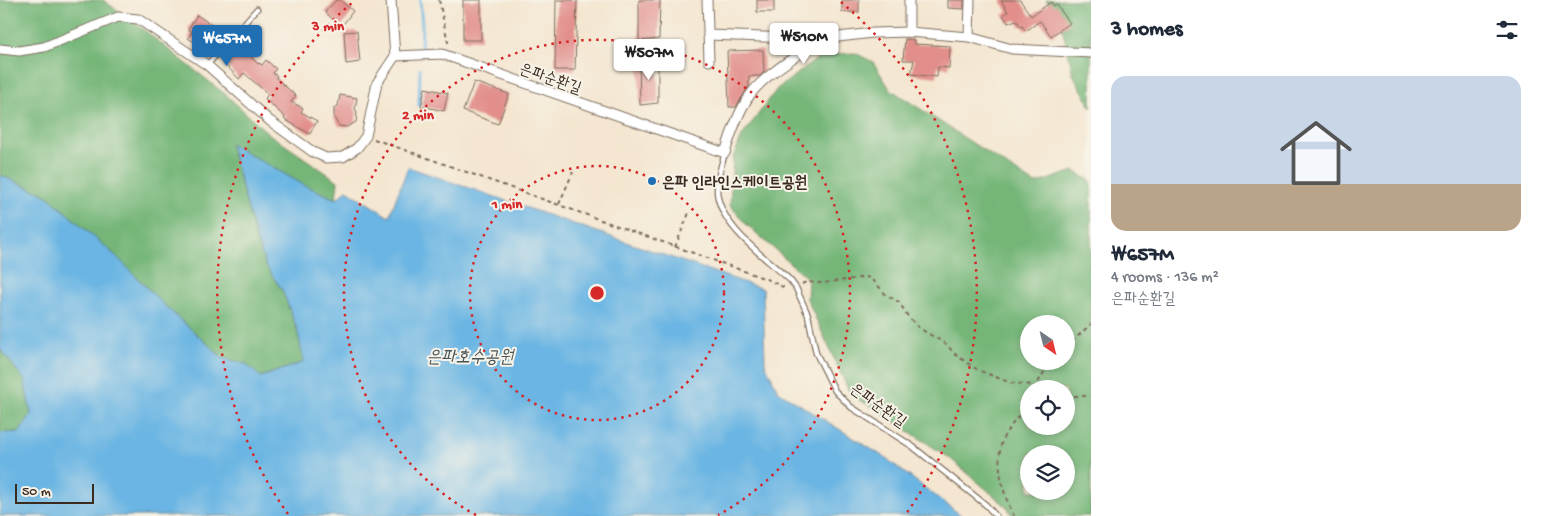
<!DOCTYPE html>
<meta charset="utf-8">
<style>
:root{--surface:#fff;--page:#f2f2f3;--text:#1f2937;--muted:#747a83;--line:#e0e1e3;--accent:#1f6fb2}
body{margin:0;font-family:"Gochi Hand","Poor Story",sans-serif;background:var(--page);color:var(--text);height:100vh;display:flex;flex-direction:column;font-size:19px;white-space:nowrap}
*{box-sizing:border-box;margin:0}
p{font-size:16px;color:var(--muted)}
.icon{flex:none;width:28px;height:28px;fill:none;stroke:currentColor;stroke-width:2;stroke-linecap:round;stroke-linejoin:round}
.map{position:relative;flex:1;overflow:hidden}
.side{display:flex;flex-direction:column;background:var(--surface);width:450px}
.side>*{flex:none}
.needle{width:32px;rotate:145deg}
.buttons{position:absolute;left:1020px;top:315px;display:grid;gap:10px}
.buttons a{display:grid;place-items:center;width:55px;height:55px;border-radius:50%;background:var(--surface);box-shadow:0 2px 8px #0003;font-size:25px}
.scale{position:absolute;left:15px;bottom:12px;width:79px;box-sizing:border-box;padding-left:5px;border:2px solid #3b2a1e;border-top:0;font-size:14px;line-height:18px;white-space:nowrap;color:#3b2a1e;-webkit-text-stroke:4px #f7f3e8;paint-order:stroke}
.price{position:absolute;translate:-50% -42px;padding:0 11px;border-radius:5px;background:#fff;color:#222;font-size:16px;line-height:32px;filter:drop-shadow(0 1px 2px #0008)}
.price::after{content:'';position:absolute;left:50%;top:30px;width:15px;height:11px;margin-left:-8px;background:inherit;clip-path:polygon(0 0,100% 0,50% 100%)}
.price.current{background:var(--accent);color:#fff}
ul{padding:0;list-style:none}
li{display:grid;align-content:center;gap:10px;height:265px;padding:0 20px}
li+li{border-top:1px solid var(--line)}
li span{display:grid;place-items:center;height:155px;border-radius:15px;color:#555}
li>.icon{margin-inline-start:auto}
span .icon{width:90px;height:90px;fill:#fffc;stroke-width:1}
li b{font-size:21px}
h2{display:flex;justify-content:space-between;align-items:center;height:60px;padding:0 20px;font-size:21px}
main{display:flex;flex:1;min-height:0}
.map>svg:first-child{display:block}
</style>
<main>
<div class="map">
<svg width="1091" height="516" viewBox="0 0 1091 516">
<rect width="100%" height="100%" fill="#f7f3e8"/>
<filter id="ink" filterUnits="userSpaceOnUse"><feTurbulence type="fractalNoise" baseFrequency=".02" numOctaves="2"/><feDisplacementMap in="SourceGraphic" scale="10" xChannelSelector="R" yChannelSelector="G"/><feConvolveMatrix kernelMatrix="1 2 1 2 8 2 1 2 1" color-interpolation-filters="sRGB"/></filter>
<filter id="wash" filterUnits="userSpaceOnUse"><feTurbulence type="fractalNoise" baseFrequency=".0096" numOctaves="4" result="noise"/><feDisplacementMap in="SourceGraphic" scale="20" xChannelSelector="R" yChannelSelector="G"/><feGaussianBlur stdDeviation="1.12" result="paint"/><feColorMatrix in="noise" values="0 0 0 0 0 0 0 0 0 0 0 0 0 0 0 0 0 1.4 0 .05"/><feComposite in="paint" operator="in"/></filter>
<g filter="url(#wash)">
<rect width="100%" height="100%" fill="#f4e6d0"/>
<g fill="#74b678" stroke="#58704b" fill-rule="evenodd">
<path d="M 0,0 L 103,0 L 144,30 L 225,94 L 269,134 L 338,181 L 336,199 L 306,186 L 230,145 L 257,241 L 266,266 L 282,290 L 297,329 L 304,362 L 260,377 L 246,364 L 223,358 L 162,303 L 116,256 L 46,195 L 0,175 Z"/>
<path d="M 1046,0 L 1091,0 L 1091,107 L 1073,74 L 1060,19 Z"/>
<path d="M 855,53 L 873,62 L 890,89 L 1035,184 L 1074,171 L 1091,181 L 1091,516 L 1012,516 L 1008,508 L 951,459 L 867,404 L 851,396 L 807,299 L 808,279 L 745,223 L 730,205 L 733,158 L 742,136 L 777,89 L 822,55 ZM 1029,324 L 1066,324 L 1066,361 L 1029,361 ZM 1029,389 L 1066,389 L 1066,426 L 1029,426 ZM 1029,454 L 1066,454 L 1066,491 L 1029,491 Z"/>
<path d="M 0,349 L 24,379 L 31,414 L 20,432 L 0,433 Z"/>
</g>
<path fill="#6ab5e3" stroke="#527080" d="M 230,144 L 306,186 L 336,199 L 347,190 L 389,217 L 408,167 L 763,289 L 765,363 L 778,391 L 884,457 L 962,516 L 0,516 L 0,433 L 20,432 L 31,414 L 24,379 L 0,349 L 0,175 L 46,195 L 116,256 L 162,303 L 223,358 L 246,364 L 261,377 L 304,362 L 297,329 L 282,290 L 266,266 L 257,241 Z"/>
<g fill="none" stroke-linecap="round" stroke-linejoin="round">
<g stroke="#6ab5e3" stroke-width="3">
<path d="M 420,0 L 422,25 L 421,51"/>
<path d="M 419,105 L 420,69"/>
</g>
</g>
<g id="blocks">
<g fill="#e28e8b">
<path d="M 336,0 L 340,0 L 353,11 L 341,27 L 325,12 Z"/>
<rect x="463" y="0" width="18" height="40"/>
<path d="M 556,0 L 577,0 L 575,70 L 555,70 Z"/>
<path d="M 639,0 L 660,0 L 659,39 L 639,41 Z"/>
<rect x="757" y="0" width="17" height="12"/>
<rect x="842" y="0" width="17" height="12"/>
<path d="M 948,0 L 964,0 L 964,9 L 948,8 Z"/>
<path d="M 1001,0 L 1020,0 L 1031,16 L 1051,2 L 1054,6 L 1056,4 L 1070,23 L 1051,36 L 1040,21 L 1026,31 L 1022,26 L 1021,27 L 1016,20 L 1008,23 L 1003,15 L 1008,12 Z"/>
<path d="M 197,15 L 218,29 L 206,49 L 188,38 L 192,32 L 188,29 Z"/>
<path d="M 357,31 L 360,62 L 346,64 L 344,32 Z"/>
<path d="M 905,39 L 914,40 L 914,44 L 950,46 L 949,68 L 938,67 L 937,77 L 911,74 L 914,60 L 903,60 Z"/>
<path d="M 239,45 L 258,64 L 259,63 L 262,65 L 266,60 L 276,69 L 273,73 L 277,76 L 276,78 L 296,96 L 291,102 L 303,108 L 301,112 L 317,121 L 310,134 L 284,119 L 285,117 L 265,99 L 268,94 L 244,73 L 239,79 L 223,62 Z"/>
<path d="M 763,50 L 764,72 L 760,76 L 749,76 L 749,86 L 736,107 L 729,107 L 727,51 Z"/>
<path d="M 658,57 L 658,103 L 640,105 L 639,58 Z"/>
<path d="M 474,82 L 509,94 L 498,124 L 463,111 Z"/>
<path d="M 425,88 L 448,93 L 444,111 L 421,106 Z"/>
<path d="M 340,95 L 357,98 L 355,109 L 357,112 L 356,122 L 347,127 L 339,126 L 334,118 L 334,108 L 338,106 Z"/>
</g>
</g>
</g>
<g filter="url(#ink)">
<use href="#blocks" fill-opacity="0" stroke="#7c6c5c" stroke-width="1"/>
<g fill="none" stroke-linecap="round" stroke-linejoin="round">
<defs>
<g id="lane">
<path d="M 207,65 L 257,9"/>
<path d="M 725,153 C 721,165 717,178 717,191 C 719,226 766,258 790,280 L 796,288 L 808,315 L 816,353 L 835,391 L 851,407 L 912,446 L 986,505 L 996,516"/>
</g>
<g id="street">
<path d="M 391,0 L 395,56"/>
<path d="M 707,0 L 709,61"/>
<path d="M 909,0 L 909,32"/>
<path d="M 708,35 L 821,39 L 873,33 L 909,32 L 969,37 L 1012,49 L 1091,53"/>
<path d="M 969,37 L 970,0"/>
<path d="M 0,49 L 19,51 L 44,47 L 118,17 L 138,19 L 207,65 L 270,121 L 313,152 L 326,158 L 343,157 L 357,148 L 366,136 L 377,83 L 395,56"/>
<path d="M 395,56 L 442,54 L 725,153 C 731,133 738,112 750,95 C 765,74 800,54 821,39"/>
</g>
</defs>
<use href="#lane" stroke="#7c6c5c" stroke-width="7"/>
<use href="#street" stroke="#7c6c5c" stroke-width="11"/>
<g stroke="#7c6c5c" stroke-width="2" stroke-dasharray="4 4" stroke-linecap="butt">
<path d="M 439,0 L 449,47"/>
<path d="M 374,139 L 769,280 L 787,289"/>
<path d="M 559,204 L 573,172"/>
<path d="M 675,247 L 689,213"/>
<path d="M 802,284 L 806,282 L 823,283 L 867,277 L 876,283 L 886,295 L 899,302 L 907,315 L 919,328 L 946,344 L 956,355 L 978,370 L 1011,383 L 1032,385 L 1042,389"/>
<path d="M 1066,347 L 1091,324"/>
<path d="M 1034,389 L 1046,369 L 1053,361"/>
<path d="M 1066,396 L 1091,396"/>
<path d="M 1014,516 C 1003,496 992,454 1006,433 C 1013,422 1022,413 1029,401"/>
</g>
<use href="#lane" stroke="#fff" stroke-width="4.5"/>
<use href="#street" stroke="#fff" stroke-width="9"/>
</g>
</g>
<g fill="none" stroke="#d62828" stroke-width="2.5" stroke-dasharray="2.5 5">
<circle cx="597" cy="293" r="127"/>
<path d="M476 515A253 253 0 1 1 718 515"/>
<path d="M288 514A380 380 0 0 1 353 2M841 2A380 380 0 0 1 906 514"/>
</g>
<circle fill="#1f6fb2" stroke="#f7f3e8" stroke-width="2" cx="652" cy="181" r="5"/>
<g text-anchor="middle" stroke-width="4" stroke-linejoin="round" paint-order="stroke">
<g font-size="16" fill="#3b2a1e" stroke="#f7f3e8">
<text transform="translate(551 77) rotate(19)" y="6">은파순환길</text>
<text transform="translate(879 404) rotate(35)" y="6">은파순환길</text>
</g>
<g font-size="16" font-weight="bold" fill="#3b2a1e" stroke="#f7f3e8" text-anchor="start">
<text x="662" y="187">은파 인라인스케이트공원</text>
</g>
<g font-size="18" font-style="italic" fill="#495459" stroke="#f7f3e8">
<text x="470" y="362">은파호수공원</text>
</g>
</g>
<circle cx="597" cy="293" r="8" fill="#d62828" stroke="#f7f3e8" stroke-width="2.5"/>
<g font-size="15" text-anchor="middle" font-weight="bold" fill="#d62828" stroke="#f7f3e8" stroke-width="4" stroke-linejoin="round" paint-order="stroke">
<text x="328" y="30">3 min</text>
<text x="418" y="119">2 min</text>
<text x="507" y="208">1 min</text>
</g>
</svg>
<div class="buttons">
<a><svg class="needle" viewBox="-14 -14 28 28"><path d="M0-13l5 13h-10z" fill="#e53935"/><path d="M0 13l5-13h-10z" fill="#747a83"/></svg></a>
<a><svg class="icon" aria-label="locate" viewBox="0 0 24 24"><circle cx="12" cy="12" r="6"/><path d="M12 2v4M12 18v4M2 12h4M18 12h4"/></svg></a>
<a><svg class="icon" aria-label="layers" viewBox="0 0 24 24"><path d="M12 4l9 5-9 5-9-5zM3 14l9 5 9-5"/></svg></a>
</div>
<div class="scale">50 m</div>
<b class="price" style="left:804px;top:65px">₩510M</b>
<b class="price current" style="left:227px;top:67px">₩657M</b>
<b class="price" style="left:649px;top:81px">₩507M</b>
</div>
<section class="side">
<h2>3 homes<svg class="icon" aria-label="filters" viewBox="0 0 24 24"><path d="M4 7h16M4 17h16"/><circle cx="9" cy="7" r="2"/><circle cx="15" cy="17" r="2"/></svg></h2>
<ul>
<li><span style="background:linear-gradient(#c9d6e8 70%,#b9a48a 0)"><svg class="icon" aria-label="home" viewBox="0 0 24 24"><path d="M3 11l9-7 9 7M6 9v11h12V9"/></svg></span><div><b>₩657M</b><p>4 rooms · 136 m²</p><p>은파순환길</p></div></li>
</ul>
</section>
</main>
